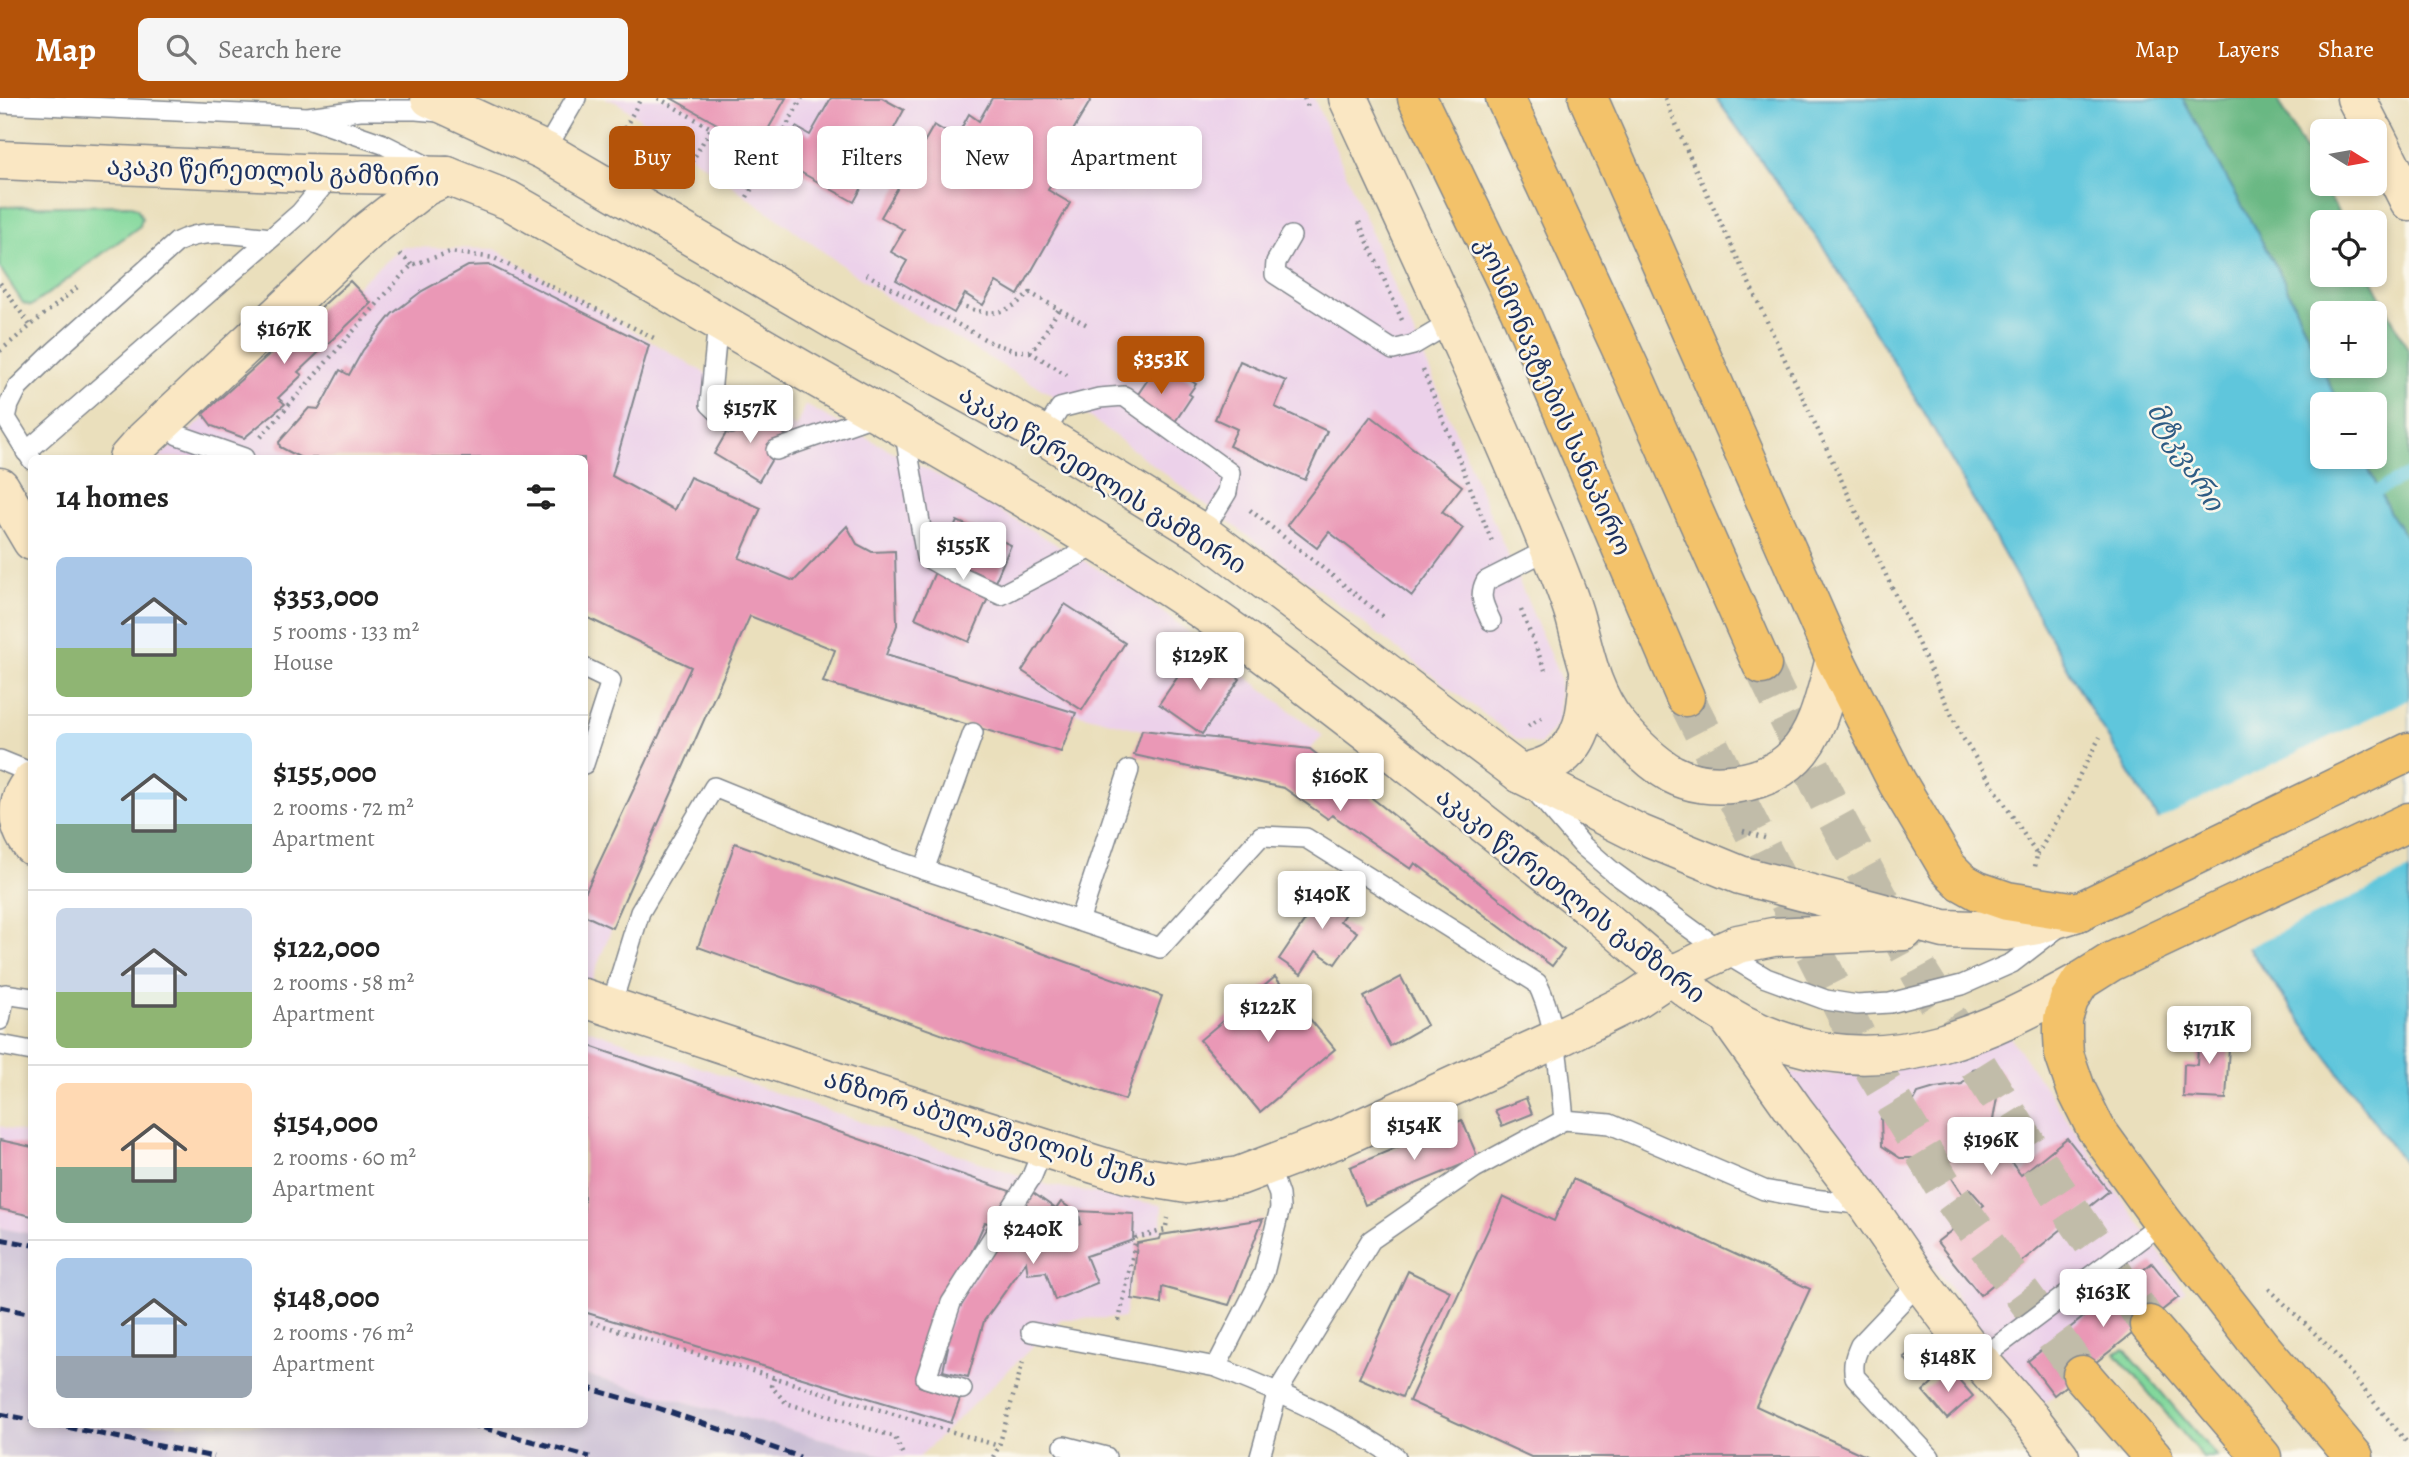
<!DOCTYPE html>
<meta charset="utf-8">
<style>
:root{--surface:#fff;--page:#f6f6f6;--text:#222;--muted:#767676;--line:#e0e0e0;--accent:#b45309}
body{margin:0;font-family:Alegreya,"Noto Serif Georgian",serif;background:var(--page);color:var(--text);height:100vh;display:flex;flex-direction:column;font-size:26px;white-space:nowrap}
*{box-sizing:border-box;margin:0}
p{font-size:23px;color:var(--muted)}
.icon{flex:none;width:38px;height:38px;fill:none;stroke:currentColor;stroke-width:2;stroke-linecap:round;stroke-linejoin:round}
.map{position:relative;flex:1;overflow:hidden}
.panel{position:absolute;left:28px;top:357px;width:560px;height:973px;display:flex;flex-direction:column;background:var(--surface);border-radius:10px;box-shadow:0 4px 10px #0003}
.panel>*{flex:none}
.hud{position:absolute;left:609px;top:28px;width:665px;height:63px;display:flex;gap:14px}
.needle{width:46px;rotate:101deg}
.fabs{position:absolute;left:2310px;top:21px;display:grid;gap:14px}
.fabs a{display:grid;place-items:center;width:77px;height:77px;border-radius:10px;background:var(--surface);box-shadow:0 4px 10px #0003;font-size:35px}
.price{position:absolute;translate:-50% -60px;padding:0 16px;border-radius:7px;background:#fff;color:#222;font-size:23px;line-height:46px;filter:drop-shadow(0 2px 4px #0008)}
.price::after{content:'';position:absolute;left:50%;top:42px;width:21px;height:16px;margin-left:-10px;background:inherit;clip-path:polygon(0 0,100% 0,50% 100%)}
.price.active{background:var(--accent);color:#fff}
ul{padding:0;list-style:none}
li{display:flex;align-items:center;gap:21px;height:175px;padding:0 28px}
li+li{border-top:2px solid var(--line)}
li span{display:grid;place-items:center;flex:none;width:196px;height:140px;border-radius:10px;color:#555}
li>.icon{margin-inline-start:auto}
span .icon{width:84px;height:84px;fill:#fffc;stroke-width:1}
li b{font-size:30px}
h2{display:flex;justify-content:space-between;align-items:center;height:84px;padding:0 28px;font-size:30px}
.tag{padding:0 24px;border-radius:10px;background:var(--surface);box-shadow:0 4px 10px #0003;font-size:24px;line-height:63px}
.tag.active{background:var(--accent);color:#fff}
header{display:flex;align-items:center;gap:42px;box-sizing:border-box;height:98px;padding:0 35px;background:var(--accent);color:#fff}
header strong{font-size:33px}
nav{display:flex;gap:38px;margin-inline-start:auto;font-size:24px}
.search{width:490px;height:63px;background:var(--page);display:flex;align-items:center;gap:18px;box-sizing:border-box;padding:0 24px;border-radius:10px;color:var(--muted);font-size:26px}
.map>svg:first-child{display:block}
</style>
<header>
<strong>Map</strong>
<div class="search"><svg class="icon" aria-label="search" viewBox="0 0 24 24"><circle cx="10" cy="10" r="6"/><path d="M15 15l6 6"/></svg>Search here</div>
<nav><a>Map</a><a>Layers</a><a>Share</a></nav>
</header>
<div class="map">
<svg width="2409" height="1359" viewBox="0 0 2409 1359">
<rect width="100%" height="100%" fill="#fbf7ec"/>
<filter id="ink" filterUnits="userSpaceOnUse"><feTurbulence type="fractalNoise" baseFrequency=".0143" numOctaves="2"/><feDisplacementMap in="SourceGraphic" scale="14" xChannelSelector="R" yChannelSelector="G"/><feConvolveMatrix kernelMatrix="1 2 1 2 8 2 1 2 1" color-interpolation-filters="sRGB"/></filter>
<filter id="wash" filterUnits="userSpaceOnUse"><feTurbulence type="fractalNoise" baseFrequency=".00686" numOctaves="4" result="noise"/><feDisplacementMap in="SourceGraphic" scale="28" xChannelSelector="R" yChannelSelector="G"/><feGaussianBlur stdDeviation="1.57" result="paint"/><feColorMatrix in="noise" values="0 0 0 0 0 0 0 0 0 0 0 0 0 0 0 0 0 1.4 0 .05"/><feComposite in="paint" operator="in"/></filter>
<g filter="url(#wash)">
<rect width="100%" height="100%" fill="#eadfbc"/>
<g fill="#ecd1ea">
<path d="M 605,0 L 1314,0 L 1560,580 L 1558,624 L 1540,647 L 1517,641 L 1091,320 L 890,202 L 618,5 Z"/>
<path d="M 402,149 L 495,151 L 796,329 L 805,307 L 956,387 L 1138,495 L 1323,638 L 1310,651 L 1142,632 L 1076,615 L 886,557 L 896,527 L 740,460 L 691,569 L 585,518 L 584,360 L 158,360 Z"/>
<path d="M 585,817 L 612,830 L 585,899 Z"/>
<path d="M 584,930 L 1048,1087 L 1162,1107 L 1161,1134 L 1139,1139 L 1124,1220 L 1061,1221 L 919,1359 L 889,1359 L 585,1277 Z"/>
<path d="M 2006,933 L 2186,1193 L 2042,1307 L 1781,975 L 1836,976 L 1903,970 Z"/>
<path d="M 0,1028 L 31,1037 L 31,1136 L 0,1130 Z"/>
</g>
<path fill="#cbbfd5" d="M 0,1130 L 31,1136 L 32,1326 L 584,1326 L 585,1277 L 889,1359 L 0,1359 Z"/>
<g fill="#82d89b" stroke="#4e847c" stroke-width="2">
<path d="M 129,107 L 137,110 L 142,120 L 140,128 L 31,208 L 23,205 L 0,170 L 0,109 Z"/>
<path d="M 2124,1251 L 2217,1359 L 2203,1359 L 2115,1255 Z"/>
</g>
<path fill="#69b883" stroke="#427470" stroke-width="2" fill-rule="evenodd" d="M 2182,0 L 2277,0 L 2343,124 L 2322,124 L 2322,177 L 2370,177 L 2409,254 L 2409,444 L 2391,417 L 2363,359 L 2375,359 L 2375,306 L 2338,306 L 2283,181 ZM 2322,215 L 2375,215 L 2375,268 L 2322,268 Z"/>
<path fill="#5fc6dc" stroke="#3d7a9d" stroke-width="2" d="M 1716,0 L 2182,0 L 2283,181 L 2338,306 L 2322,306 L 2322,359 L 2363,359 L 2391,417 L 2409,444 L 2409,1072 L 2177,752 L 2095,619 L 1927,319 L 1826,153 Z"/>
<path fill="#eadfbc" d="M 2409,601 L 2409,772 L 2243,852 L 2174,754 L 2155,723 Z"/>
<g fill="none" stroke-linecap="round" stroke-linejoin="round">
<path stroke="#5fc6dc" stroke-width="12" d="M 2366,399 L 2409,376"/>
</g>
<g id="blocks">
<g fill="#ea98b6">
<path d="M 671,0 L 786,0 L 758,49 Z"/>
<path d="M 831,0 L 882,0 L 904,12 L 854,104 L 777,61 L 796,29 L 810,37 Z"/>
<path d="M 992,0 L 1092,0 L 1054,65 L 1061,69 L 1048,92 L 1070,105 L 1018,197 L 996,184 L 983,207 L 965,196 L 954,215 L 896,182 L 907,163 L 891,154 L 904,132 L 881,119 L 934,27 L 956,40 L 969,16 L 979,23 Z"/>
<path d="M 489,167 L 649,247 L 612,378 L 674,412 L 690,379 L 761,410 L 739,460 L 794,483 L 847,428 L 857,446 L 872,454 L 895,453 L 897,527 L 886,557 L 1076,615 L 1061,654 L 823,584 L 835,552 L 750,518 L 612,830 L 584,817 L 584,792 L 586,793 L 691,569 L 584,518 L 584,360 L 301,360 L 280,349 L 279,344 L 309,310 L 319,311 L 340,272 L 349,277 L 363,252 L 392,216 L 422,193 L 468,168 Z"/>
<path d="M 350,183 L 371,205 L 298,274 L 302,277 L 278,300 L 285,306 L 244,340 L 212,328 L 203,316 Z"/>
<path d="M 1151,256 L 1196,286 L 1189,296 L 1192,298 L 1165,339 L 1127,312 L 1149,280 L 1140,273 Z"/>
<path d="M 1240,263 L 1286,283 L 1275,309 L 1327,333 L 1305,382 L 1229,348 L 1237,331 L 1215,321 Z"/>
<path d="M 740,311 L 786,337 L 759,383 L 714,356 Z"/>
<path d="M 1371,318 L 1462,388 L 1442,414 L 1463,430 L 1412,498 L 1329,434 L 1317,450 L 1287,427 Z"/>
<path d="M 957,423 L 1011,447 L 969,544 L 915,520 Z"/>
<path d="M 1065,506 L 1125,545 L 1082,612 L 1022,573 Z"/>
<path d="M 1197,551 L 1240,581 L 1202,636 L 1159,606 Z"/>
<path d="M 1142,632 L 1310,651 L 1564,852 L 1552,868 L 1415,765 L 1411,771 L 1332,717 L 1328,721 L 1284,690 L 1134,657 Z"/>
<path d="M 735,745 L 1162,898 L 1125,1002 L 698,849 Z"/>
<path d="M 1331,784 L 1355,801 L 1340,823 L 1357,834 L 1335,866 L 1316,853 L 1301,876 L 1279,861 Z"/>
<path d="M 1275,879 L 1335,951 L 1260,1014 L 1200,942 Z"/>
<path d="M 1401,879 L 1427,927 L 1390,948 L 1364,899 Z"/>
<path d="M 2199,930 L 2230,931 L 2226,1001 L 2183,999 L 2184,966 L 2197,967 Z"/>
<path d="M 584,946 L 1010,1093 L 996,1128 L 985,1124 L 946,1210 L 919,1288 L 960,1301 L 951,1325 L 584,1214 Z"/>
<path d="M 1989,967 L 2002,975 L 2006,985 L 1997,1000 L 1992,1027 L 1986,1032 L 2021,1077 L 2067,1040 L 2109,1093 L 1980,1197 L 1937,1144 L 1984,1107 L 1970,1091 L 1963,1097 L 1942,1065 L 1931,1060 L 1900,1060 L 1882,1048 L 1881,1020 L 1893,1013 L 1906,1018 L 1918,995 L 1935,990 L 1962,986 L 1973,971 Z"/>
<path d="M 1526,1000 L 1532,1016 L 1502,1028 L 1495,1012 Z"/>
<path d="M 1462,1022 L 1478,1060 L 1365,1107 L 1350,1069 Z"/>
<path d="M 0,1042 L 32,1049 L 32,1118 L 0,1111 Z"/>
<path d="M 1573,1081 L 1810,1191 L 1756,1308 L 1868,1359 L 1531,1359 L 1409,1303 L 1503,1099 L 1554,1123 Z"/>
<path d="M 1032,1094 L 1056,1111 L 1061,1104 L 1077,1115 L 1067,1132 L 1081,1126 L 1078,1113 L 1134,1116 L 1133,1142 L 1086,1158 L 1097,1185 L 1055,1202 L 1046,1174 L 1028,1176 L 1026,1164 L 984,1223 L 968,1279 L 943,1273 L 948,1249 L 941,1245 L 958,1206 Z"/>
<path d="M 1263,1121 L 1229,1207 L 1162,1189 L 1161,1206 L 1132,1201 L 1137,1145 L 1160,1141 L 1161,1137 Z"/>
<path d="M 2152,1165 L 2179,1199 L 2054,1297 L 2028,1263 Z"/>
<path d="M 1408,1173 L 1450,1193 L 1402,1299 L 1359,1280 Z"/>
<path d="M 1923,1246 L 1938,1265 L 1919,1279 L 1904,1259 Z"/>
<path d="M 1949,1270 L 1973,1298 L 1947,1321 L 1923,1293 Z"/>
</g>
</g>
</g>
<g filter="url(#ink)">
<use href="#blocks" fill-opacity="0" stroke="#82878d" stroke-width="2"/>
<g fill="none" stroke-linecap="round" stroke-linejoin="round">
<g stroke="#c1bca9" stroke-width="38" stroke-dasharray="38 19" stroke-linecap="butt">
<path d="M 1762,567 L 1835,718 L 1921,877 L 2049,1081 L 2149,1227"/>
<path d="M 1685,599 L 1874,972 L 1946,1092 L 2082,1277"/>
</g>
<defs>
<g id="lane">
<path d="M 0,5 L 307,19 L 360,12 L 416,12 L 439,14"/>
<path d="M 311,21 L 383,46 L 429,69"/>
<path d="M 545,53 L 576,0"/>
<path d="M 1291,138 L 1276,164 L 1275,176 L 1393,252 L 1413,247 L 1452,224"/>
<path d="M 718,223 L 710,306 L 731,326"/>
<path d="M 165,322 L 178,337 L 244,360"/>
<path d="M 904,331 L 926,459 L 958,477 L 1001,497 L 1101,445"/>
<path d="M 1043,337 L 1060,310 L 1099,300 L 1124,298 L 1230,375 L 1227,394 L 1202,435"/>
<path d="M 776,352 L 879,316"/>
<path d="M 26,354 L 300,115 L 333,76"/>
<path d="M 32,362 L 6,320 L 9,307 L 18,289 L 55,253 L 177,144 C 206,129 240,137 271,140"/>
<path d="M 1491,523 C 1484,508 1478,498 1486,483 L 1549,451"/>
<path d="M 584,570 L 611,583 L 584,666"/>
<path d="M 0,662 L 32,675"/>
<path d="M 1537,695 L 1583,748 L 1613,774 L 1721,853 L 1766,880 L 1826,902 L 1857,907 L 1890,905 L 1962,887 L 2012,865 L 2055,832"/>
<path d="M 924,772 L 973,635"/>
<path d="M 1079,823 L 1129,672"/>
<path d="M 611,908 L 640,814 L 714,689 L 889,760 L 1160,850 L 1261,738 L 1306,740 L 1537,885 C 1556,921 1560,981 1564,1022"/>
<path d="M 0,922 L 5,896 L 32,900"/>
<path d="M 0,947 L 32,953"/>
<path d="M 1920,1184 L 1860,1247 C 1855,1258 1852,1267 1855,1279 L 1930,1359"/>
<path d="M 1031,1234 L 1216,1269 L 1264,1175 L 1280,1110 L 1279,1097 L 1269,1068"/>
<path d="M 1979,1262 L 2163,1124"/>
<path d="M 1216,1269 C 1279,1293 1340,1321 1396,1359"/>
<path d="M 962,1291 L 926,1280 L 951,1205 L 1032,1078 L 1043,1051"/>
<path d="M 1064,1348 L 1106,1359"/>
<path d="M 1260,1359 L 1278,1293 L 1371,1142 L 1475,1070 L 1564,1022 L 1610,1026 L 1764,1092 L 1813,1101 L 1866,1107"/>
</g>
<g id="secondary">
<path d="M 430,0 L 545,53 L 838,224 L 1043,337 L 1202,435 L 1521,676 L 1640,736 L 1740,777 L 1944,831 L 2005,833 L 2037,827 L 2078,814"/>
<path d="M 1348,0 C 1417,149 1487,297 1549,449 C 1558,472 1568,495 1575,519 C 1585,556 1592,595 1617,626 C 1632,644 1651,664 1672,676 C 1708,695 1766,688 1795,658 C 1819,634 1826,593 1835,561"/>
<path d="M 2356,0 L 2373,33"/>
<path d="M 2375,36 L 2409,103"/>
<path d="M 0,62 L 303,75 L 447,78 L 508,102 C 632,172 754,245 878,315 C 1007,390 1136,462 1256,550 C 1367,633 1477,720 1586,806 C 1650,858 1709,922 1791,946 C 1897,978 1989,934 2081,883"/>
<path d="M 128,360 L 144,342 L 369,132 L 424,89 L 447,78"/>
<path d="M 0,389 L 32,443"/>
<path d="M 1521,676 C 1531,672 1543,670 1553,664 C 1586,646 1587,608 1589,575"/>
<path d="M 32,683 C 14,704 16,727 32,748"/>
<path d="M 584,900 L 852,989 L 1094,1066 L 1127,1076 L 1187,1086 L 1239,1078 L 1337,1041 L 1554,942 L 1634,902 L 1670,878 L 1738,846 L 1773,839 L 1904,833"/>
<path d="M 1730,922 L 1794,1012 L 1867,1107 L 1920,1184 L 1979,1262 L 2030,1320 L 2060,1359"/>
</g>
<g id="primary">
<path d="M 1417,0 L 1519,211 L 1685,599"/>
<path d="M 1505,0 L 1636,283 L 1762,567"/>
<path d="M 1588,0 L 1835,561 L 1897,684 L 1948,770 L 1962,784 L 1978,793 L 2007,803 L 2078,814 L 2409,654"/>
<path d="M 2149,1227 L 2262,1359"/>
<path d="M 2082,1277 L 2153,1359"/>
<path d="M 2354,1359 L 2262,1250 L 2163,1124 L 2096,1031 L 2076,991 L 2064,956 L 2063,938 L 2063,921 L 2069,902 L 2081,883 L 2111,864 L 2409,724"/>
</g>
</defs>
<use href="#lane" stroke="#82878d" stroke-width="22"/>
<use href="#secondary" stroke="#82878d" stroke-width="41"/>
<use href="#primary" stroke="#82878d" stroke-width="41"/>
<g stroke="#82878d" stroke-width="4.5" stroke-dasharray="2 5" stroke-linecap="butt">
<path d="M 658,0 L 711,30 L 690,67"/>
<path d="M 1304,0 L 1309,11"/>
<path d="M 1665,0 L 1688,55 L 1961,637 L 2037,757 L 2035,769"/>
<path d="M 625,30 L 641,0"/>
<path d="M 747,99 L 802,0"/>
<path d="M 1359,124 L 1402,222"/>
<path d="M 400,156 L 412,167"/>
<path d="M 866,176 L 990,244 L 1015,253 L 1030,253 L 1038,246 L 1059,211"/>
<path d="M 0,185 L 32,230"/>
<path d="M 959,206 C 990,220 1005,217 1030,195 L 1089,228"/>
<path d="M 0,253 L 80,187"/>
<path d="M 1030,254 L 1067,277"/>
<path d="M 1423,272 L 1493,446"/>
<path d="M 261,339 L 405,174 L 412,167 L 450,154 L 494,160 L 654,240"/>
<path d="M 1250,412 L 1385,520"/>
<path d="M 1521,512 L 1545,572"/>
<path d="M 1528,628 L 1542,620"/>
<path d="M 1743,733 L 1768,741"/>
<path d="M 2037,757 L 2075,691 L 2078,680 L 2100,639"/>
<path d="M 2269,1191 L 2329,1249 L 2409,1347"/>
<path d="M 584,1222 L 999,1348"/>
<path d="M 1119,1223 L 1136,1140 L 1165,1132 L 1168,1120"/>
<path d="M 774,1280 L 771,1288 L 786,1305 L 895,1339 L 904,1359"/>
<path d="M 993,1359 L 999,1348 L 1024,1260"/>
</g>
<use href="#lane" stroke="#fff" stroke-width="19"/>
<use href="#secondary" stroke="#fae7c3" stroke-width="38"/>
<use href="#primary" stroke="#f3c26a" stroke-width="38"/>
<g stroke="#1b2f5e" stroke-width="5" stroke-dasharray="10 5" stroke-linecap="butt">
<path d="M 0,1141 L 32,1147"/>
<path d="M 0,1209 L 32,1216"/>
<path d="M 584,1289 L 658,1310 L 800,1359"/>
<path d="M 0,1316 L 32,1322"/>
<path d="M 52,1326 L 214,1359"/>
<path d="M 469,1326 L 590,1359"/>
</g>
</g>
</g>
<g text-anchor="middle" stroke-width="5" stroke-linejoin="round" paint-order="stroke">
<g font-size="26" fill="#1b2f5e" stroke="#fbf7ec">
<text transform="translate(273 73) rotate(2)" y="9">აკაკი წერეთლის გამზირი</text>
<text transform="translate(1554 298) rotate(66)" y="9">კოსმონავტების სანაპირო</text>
<text transform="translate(1103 381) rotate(32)" y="9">აკაკი წერეთლის გამზირი</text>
<text transform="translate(1571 797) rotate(38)" y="9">აკაკი წერეთლის გამზირი</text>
<text transform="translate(991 1030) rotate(17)" y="9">ანზორ აბულაშვილის ქუჩა</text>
</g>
<g font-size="28" font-style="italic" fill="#2f5c84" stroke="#fbf7ec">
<text transform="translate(2186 358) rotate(59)" y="10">მტკვარი</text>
</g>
</g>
</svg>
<div class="fabs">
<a><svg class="needle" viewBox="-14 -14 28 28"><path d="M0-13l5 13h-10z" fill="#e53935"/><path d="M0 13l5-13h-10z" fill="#767676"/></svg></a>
<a><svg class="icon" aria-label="locate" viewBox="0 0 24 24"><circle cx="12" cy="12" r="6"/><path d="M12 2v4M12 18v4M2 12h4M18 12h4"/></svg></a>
<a>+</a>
<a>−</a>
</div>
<b class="price" style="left:284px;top:268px">$167K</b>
<b class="price active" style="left:1161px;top:298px">$353K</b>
<b class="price" style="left:750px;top:347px">$157K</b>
<b class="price" style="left:963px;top:484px">$155K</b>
<b class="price" style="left:1200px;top:594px">$129K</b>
<b class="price" style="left:1340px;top:715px">$160K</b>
<b class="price" style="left:1322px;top:833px">$140K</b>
<b class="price" style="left:1268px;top:946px">$122K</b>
<b class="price" style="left:2209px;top:968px">$171K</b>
<b class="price" style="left:1414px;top:1064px">$154K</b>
<b class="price" style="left:1991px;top:1079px">$196K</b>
<b class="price" style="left:1033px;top:1168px">$240K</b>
<b class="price" style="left:2103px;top:1231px">$163K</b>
<b class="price" style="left:1948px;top:1296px">$148K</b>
<div class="hud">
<a class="tag active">Buy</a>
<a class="tag">Rent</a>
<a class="tag">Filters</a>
<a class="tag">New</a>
<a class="tag">Apartment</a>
</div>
<section class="panel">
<h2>14 homes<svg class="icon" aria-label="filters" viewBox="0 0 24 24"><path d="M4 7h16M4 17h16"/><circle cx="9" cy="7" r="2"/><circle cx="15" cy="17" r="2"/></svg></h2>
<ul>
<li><span style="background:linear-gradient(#a9c7e8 65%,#8fb573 0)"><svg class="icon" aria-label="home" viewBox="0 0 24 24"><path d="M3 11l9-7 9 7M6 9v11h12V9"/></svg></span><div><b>$353,000</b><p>5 rooms · 133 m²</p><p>House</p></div></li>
<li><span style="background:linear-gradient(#bfe0f5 65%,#7fa58c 0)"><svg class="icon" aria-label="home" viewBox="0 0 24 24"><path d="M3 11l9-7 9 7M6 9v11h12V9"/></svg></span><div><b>$155,000</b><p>2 rooms · 72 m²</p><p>Apartment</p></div></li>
<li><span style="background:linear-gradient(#c9d6e8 60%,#8fb573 0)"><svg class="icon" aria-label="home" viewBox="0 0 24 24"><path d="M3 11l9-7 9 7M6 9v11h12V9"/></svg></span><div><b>$122,000</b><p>2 rooms · 58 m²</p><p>Apartment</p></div></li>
<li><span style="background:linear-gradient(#ffd9b3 60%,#7fa58c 0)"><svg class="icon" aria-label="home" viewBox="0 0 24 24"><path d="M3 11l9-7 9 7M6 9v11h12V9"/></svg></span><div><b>$154,000</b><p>2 rooms · 60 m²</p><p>Apartment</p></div></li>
<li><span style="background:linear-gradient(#a9c7e8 70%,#9aa5b1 0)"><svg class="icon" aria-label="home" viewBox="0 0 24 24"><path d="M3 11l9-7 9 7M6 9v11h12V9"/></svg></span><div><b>$148,000</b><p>2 rooms · 76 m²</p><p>Apartment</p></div></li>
</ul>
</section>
</div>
